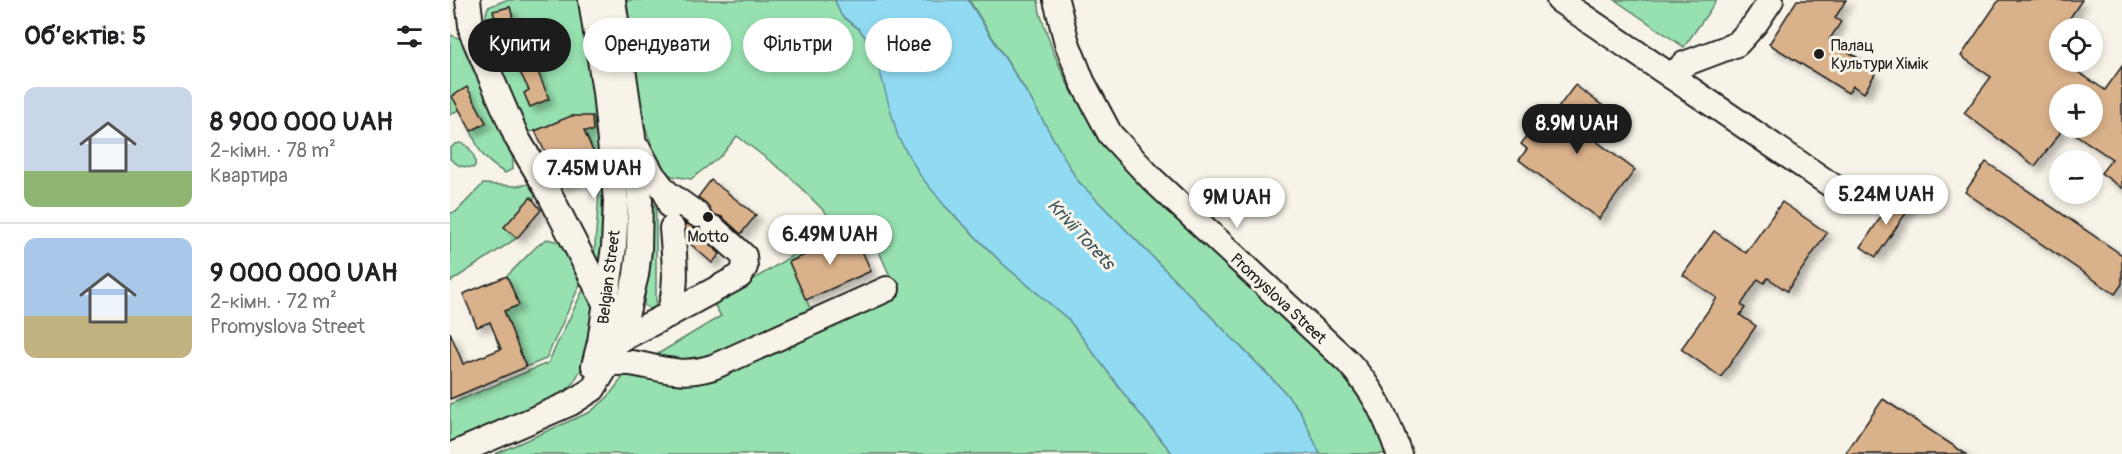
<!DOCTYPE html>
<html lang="uk">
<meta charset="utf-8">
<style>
:root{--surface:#fff;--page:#f2f2f2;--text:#202124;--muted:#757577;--line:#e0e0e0;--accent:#1c1c1c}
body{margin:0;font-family:Pangolin,sans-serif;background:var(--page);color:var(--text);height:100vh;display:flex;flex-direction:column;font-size:22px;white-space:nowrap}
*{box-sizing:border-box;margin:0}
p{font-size:20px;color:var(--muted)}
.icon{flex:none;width:33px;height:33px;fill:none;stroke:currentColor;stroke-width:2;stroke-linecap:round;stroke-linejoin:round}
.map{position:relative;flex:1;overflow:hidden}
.drawer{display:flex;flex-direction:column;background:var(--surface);width:450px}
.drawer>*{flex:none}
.guide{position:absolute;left:18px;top:18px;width:570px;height:54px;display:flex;gap:12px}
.controls{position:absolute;left:1599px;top:18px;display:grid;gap:12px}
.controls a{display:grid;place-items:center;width:54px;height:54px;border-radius:50%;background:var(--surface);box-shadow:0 3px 9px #0003;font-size:30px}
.price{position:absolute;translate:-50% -51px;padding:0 14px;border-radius:21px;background:#fff;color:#222;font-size:20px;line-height:39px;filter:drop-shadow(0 2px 3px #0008)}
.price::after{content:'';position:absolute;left:50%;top:36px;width:18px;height:14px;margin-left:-9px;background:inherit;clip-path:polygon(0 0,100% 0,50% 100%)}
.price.on{background:var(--accent);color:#fff}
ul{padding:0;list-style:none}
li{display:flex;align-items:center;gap:18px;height:150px;padding:0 24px}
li+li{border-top:2px solid var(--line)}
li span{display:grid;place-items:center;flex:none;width:168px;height:120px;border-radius:12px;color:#555}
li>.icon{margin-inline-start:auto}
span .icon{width:72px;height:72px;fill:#fffc;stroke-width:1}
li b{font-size:26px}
h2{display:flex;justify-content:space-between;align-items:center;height:72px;padding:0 24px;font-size:26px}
.tag{padding:0 21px;border-radius:27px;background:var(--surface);box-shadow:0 3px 9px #0003;font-size:21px;line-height:54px}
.tag.on{background:var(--accent);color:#fff}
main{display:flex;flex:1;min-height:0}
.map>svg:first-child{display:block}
</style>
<main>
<section class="drawer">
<h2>Об’єктів: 5<svg class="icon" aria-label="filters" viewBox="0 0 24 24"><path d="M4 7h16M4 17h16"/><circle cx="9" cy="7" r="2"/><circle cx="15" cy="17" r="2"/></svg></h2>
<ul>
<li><span style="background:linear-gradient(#c9d6e8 70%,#8fb573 0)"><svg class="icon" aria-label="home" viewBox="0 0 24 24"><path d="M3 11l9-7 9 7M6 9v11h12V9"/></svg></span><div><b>8 900 000 UAH</b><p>2-кімн. · 78 m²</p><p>Квартира</p></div></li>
<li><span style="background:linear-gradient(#a9c7e8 65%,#c2b280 0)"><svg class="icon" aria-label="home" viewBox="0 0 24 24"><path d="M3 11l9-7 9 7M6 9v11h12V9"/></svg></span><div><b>9 000 000 UAH</b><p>2-кімн. · 72 m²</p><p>Promyslova Street</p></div></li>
</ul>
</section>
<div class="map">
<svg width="1672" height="454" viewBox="0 0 1672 454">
<defs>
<filter id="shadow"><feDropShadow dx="5.5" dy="5.5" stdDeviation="3" flood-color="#0004"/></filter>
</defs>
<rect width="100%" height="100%" fill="#f7f3e8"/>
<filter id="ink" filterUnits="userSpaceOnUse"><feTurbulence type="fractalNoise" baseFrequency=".0167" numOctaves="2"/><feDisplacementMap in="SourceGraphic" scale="12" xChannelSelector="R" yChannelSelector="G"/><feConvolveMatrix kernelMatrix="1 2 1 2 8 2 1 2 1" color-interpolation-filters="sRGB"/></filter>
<g filter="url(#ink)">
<g fill="#97e1b0" stroke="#5a7e66" stroke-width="1.5" fill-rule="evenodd">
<path d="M 56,0 L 132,0 L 153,151 L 151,263 L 149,266 L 144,258 L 151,169 L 134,131 L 110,121 L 85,131 L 72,133 C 61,105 27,33 38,7 ZM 60,7 L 66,30 L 50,35 L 44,11 ZM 81,46 L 87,58 L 90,57 L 93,64 L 71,75 L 62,56 Z"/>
<path d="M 175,0 L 385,0 L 391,15 L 409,29 L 423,47 L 434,83 L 494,205 L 553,264 L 619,320 L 681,403 L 723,454 L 45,454 L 140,412 L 157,398 L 176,373 L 264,378 L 449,296 L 418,227 L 339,262 L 361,310 L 244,362 L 226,361 L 206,355 L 271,316 L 264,304 L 348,252 L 380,217 L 337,174 L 287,136 L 272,155 L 241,179 L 222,176 L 212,171 L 207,161 L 191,114 Z"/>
<path d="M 519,0 L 588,0 L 590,13 L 603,51 L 619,87 L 653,143 L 889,371 L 917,408 L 937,454 L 870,454 L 850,411 L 832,389 L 627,180 L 580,98 Z"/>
<path d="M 1165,0 L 1267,0 L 1234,47 Z"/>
<path d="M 0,35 L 12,39 L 62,140 L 63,169 L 55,173 C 34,160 30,154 21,131 L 36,123 L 17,88 L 3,95 L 10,109 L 0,115 Z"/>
<path d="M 11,143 C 20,146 26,156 25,166 L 23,168 L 10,166 L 0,159 L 0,149 L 5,144 Z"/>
<path d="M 33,184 L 66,186 L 79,184 L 85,190 L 84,200 L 81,198 L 55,227 L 67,238 L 0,282 L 0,213 L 6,212 Z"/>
<path d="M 198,193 L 206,209 L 206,304 L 204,309 L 200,309 L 194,305 L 200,216 Z"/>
<path d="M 97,239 L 116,244 L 132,280 L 96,359 L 76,367 L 66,343 L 50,349 L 46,338 L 62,331 L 54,311 L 68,305 L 57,276 L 87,246 Z"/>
<path d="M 135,286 L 145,309 L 135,362 L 122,385 L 110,395 L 0,443 L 0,404 L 98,363 Z"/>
</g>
<path fill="#91dbf2" stroke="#628f9c" stroke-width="1.5" d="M 385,0 L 518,0 L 580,98 L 627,180 L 832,389 L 850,411 L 870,454 L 723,454 L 681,403 L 619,320 L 553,264 L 494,205 L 470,175 L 448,137 L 423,47 L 409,29 L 391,15 Z"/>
<g fill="#d9b18a" stroke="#1c1c1c" stroke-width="1.5" filter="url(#shadow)">
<path d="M 1347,0 L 1396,0 L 1385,18 L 1391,22 L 1379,40 L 1418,64 L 1416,68 L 1425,74 L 1414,93 L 1403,86 L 1398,93 L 1319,44 Z"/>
<path d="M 1549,0 L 1632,0 L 1613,28 L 1610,28 L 1610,38 L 1600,53 L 1610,59 L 1610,62 L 1613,62 L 1655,90 L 1672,66 L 1672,188 L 1651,173 L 1662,159 L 1616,128 L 1642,128 L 1642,94 L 1610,94 L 1610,133 L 1585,166 L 1514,113 L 1541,77 L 1511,56 Z"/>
<path d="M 60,7 L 66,31 L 50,35 L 43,11 Z"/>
<path d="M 81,46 L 90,65 L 86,67 L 99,99 L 80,107 L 74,93 L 79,90 L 62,56 Z"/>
<path d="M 1125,85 L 1157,109 L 1138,135 L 1185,170 L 1149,219 L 1069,160 L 1077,149 L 1071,144 L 1081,130 L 1088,135 Z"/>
<path d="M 17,87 L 36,123 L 21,131 L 2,96 Z"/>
<path d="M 121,116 L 142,116 L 143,131 L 134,131 L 148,162 L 149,170 L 111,186 L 85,131 Z"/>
<path d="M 1536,162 L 1672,255 L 1672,284 L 1665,294 L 1515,192 Z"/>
<path d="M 261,180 L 306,215 L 291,234 L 272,217 L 262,214 L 257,204 L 248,197 Z"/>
<path d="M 1445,195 L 1461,206 L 1426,257 L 1411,247 Z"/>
<path d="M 81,197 L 91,210 L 67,238 L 54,227 Z"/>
<path d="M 1332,202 L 1377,233 L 1337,291 L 1318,278 L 1314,283 L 1308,279 L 1291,305 L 1295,308 L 1290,315 L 1306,326 L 1271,377 L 1231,349 L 1267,298 L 1233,275 L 1264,231 L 1296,253 Z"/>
<path d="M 235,223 L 249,229 L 253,238 L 270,254 L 262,263 L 237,241 Z"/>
<path d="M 404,233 L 421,271 L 356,300 L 339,262 Z"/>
<path d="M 57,276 L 69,305 L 54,311 L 76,367 L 0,399 L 0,332 L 13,364 L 51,349 L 40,322 L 27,327 L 13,294 Z"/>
<path d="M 1433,399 L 1516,454 L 1395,454 Z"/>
</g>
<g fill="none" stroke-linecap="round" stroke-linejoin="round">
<defs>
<g id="minor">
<path d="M 18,0 L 22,33 L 67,138 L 96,187 L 155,303"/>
<path d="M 141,0 L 155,92 L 166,201 L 164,247 L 150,342 L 144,366"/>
<path d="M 606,0 L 617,43 L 632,81 L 660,134 L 702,179 L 898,362 C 923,389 937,418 949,454"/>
<path d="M 1109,0 L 1390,191"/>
<path d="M 1221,76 L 1234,64 L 1287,44 L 1305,24 L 1321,0"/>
<path d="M 189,150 L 202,174 L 216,192 L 221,207"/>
<path d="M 216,192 L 248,215"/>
<path d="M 218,315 L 290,276 L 295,267 L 294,256 L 263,228"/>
<path d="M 167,341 L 218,315 C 229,288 224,257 222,228"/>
<path d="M 158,364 C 184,359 200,369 225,371 C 238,373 250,371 263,367 L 437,289"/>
<path d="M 4,454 L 121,403 L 143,389 L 158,364 L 175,320 L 186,275 L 189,250 L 190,198 L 183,137 L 163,0"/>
</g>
</defs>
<use href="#minor" stroke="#1c1c1c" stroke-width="28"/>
<use href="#minor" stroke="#f7f3e8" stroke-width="24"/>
</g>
</g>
<g fill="#1c1c1c" stroke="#f7f3e8" stroke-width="2">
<circle cx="1369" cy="54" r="6"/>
<circle cx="258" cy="217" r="6"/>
</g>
<g text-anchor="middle" stroke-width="6" stroke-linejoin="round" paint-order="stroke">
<g font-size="16" fill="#1c1c1c" stroke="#f7f3e8" text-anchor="start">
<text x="1381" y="51">Палац<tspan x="1381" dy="18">Культури Хімік</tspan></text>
<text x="258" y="242" text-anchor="middle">Motto</text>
</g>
<g font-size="16" fill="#1c1c1c" stroke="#f7f3e8">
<text transform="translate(158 277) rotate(-83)" y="6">Belgian Street</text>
<text transform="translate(829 298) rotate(43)" y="6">Promyslova Street</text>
</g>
<g font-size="18" font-style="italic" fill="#3f555c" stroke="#f7f3e8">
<text transform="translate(631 234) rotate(47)" y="6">Krivii Torets</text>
</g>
</g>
</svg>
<div class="controls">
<a><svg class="icon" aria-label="locate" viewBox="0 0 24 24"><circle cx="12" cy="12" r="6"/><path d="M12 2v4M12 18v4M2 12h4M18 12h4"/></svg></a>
<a>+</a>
<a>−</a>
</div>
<b class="price on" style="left:1127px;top:155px">8.9M UAH</b>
<b class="price" style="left:144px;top:200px">7.45M UAH</b>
<b class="price" style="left:1436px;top:226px">5.24M UAH</b>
<b class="price" style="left:787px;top:229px">9M UAH</b>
<b class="price" style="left:380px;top:266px">6.49M UAH</b>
<div class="guide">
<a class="tag on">Купити</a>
<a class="tag">Орендувати</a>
<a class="tag">Фільтри</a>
<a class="tag">Нове</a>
</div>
</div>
</main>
